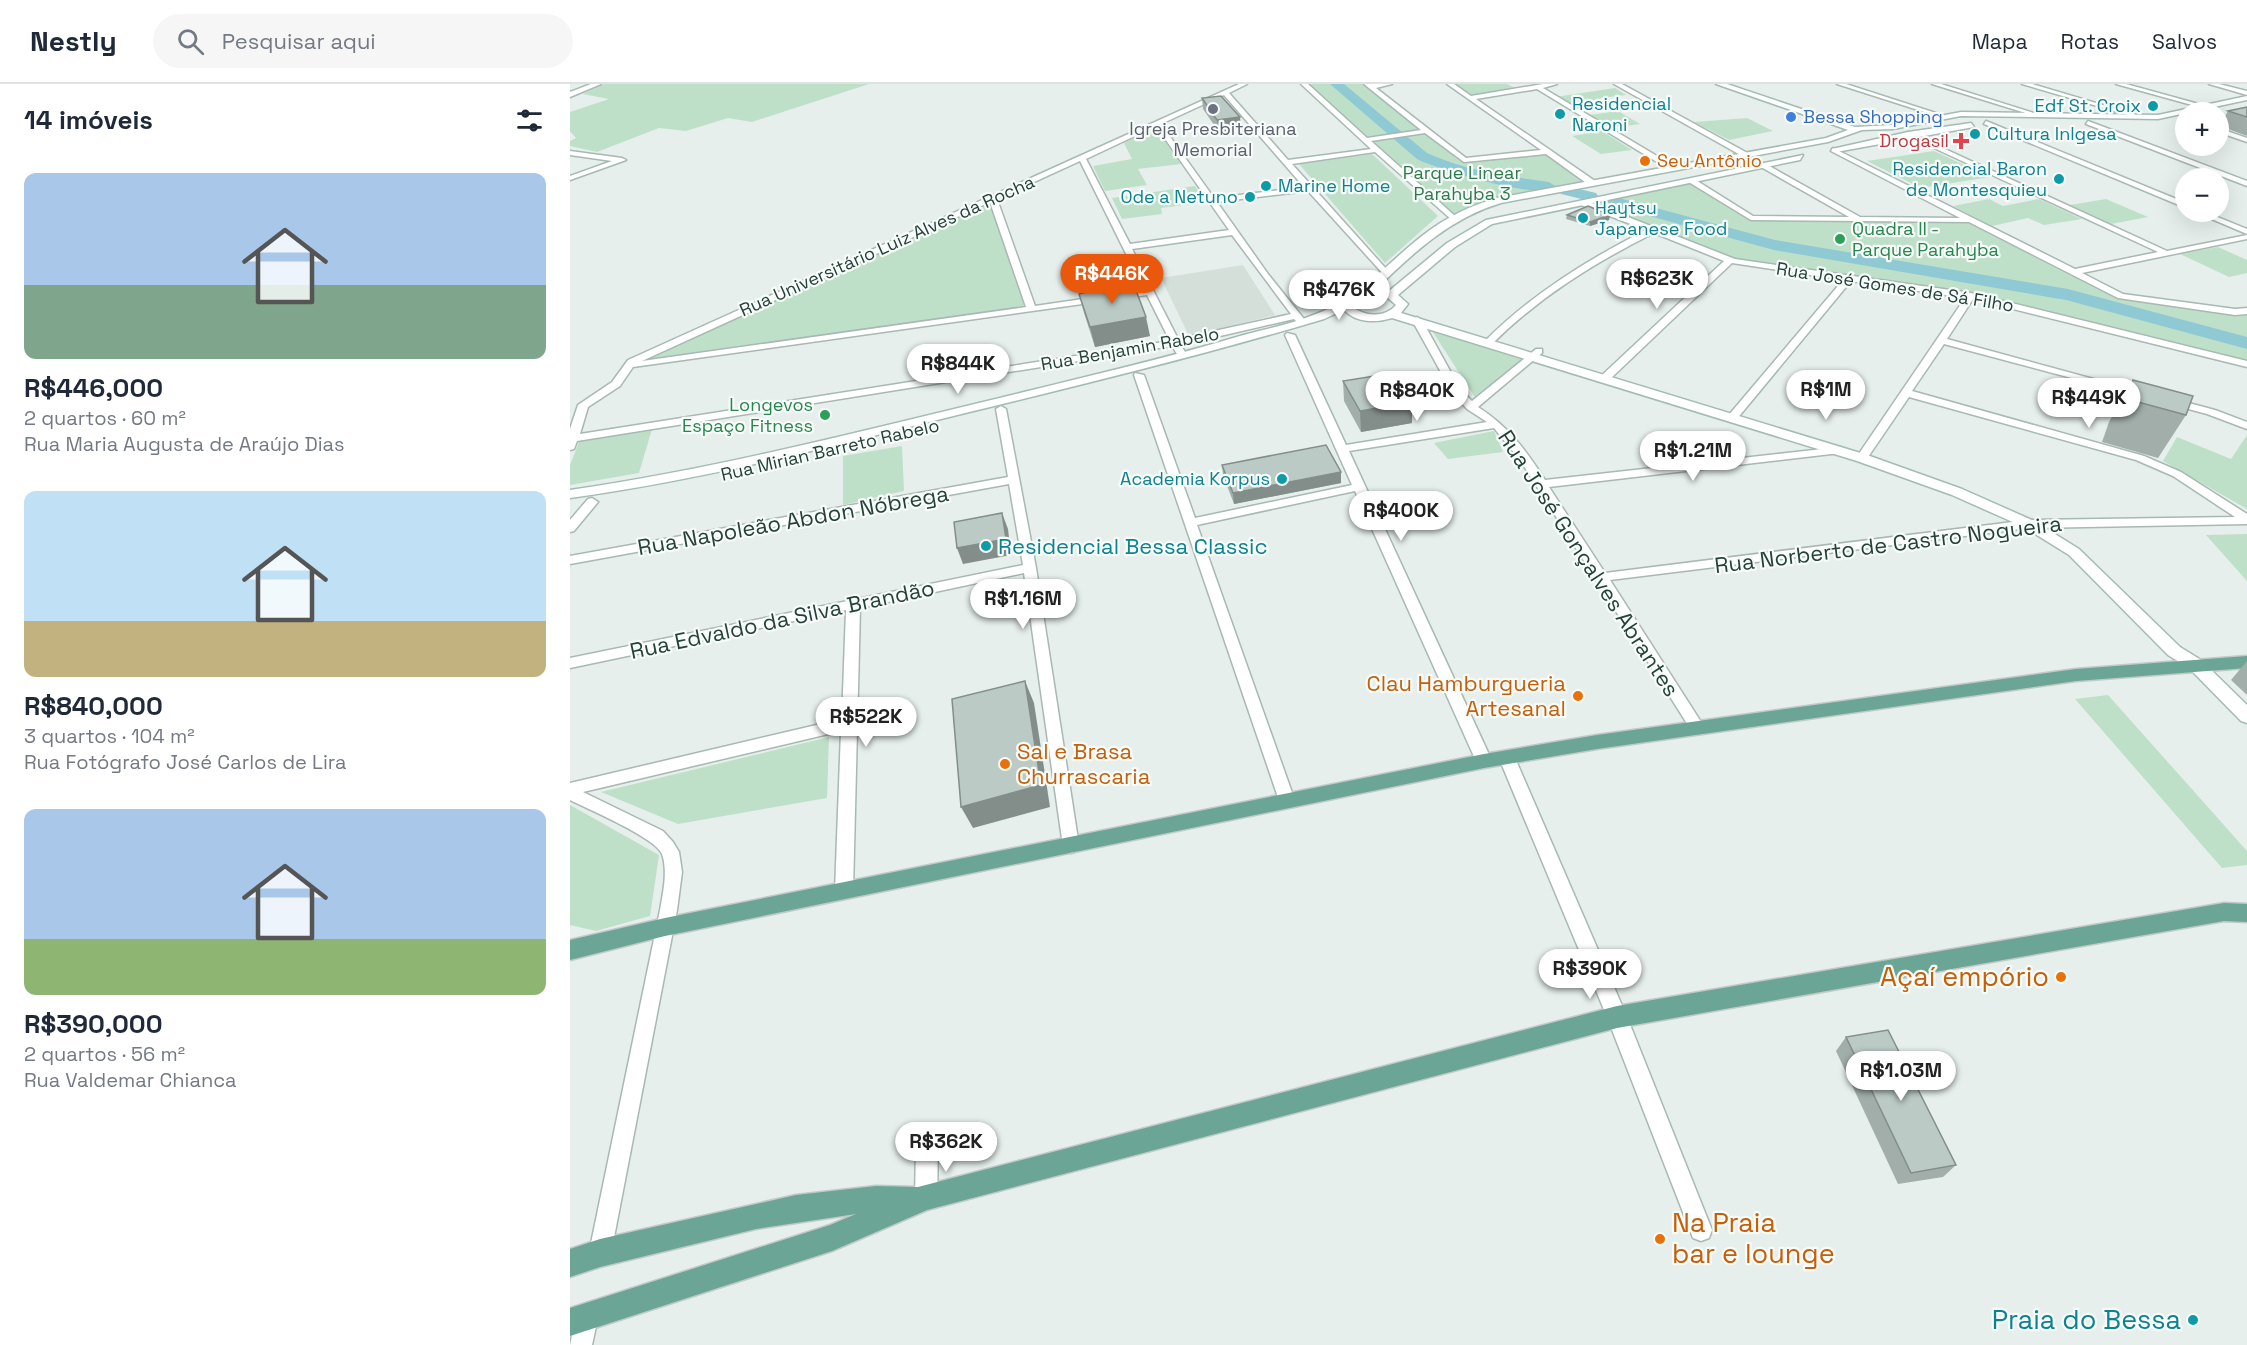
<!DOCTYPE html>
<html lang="pt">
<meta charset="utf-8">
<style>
:root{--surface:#fff;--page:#f6f6f7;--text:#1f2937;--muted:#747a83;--line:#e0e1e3;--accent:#ea580c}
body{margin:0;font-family:"Space Grotesk",sans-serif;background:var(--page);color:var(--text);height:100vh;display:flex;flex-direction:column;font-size:22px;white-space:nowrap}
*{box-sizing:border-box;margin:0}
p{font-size:20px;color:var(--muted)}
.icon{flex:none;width:33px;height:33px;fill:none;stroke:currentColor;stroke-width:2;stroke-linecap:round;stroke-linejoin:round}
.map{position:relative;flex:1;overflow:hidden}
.sheet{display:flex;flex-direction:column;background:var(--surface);width:570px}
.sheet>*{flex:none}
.fabs{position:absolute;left:1605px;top:18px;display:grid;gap:12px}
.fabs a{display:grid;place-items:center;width:54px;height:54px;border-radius:50%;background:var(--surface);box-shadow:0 6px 24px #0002;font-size:30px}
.price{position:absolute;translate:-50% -51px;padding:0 14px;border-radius:21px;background:#fff;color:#222;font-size:20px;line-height:39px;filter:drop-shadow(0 2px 3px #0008)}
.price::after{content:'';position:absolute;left:50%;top:36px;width:18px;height:14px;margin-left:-9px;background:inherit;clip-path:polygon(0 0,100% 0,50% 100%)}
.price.active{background:var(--accent);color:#fff}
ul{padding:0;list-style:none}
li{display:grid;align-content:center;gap:12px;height:318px;padding:0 24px}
li span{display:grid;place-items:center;height:186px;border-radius:12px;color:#555}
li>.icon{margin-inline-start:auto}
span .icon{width:108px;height:108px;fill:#fffc;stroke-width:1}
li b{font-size:26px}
h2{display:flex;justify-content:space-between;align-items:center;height:72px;padding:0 24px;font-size:26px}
header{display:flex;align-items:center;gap:36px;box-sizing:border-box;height:84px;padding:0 30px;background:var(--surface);border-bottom:2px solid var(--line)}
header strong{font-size:28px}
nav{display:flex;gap:33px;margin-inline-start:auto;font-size:21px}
.search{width:420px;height:54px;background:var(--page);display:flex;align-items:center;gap:15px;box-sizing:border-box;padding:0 21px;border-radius:33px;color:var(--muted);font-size:22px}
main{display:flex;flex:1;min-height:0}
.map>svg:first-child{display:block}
</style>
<header>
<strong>Nestly</strong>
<div class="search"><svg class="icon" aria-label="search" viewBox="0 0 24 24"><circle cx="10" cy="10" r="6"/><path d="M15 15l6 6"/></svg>Pesquisar aqui</div>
<nav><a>Mapa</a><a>Rotas</a><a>Salvos</a></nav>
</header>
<main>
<section class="sheet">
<h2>14 imóveis<svg class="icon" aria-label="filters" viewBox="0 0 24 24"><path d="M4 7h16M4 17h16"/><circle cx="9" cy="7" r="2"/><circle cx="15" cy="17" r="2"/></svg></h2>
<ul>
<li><span style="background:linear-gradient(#a9c7e8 60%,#7fa58c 0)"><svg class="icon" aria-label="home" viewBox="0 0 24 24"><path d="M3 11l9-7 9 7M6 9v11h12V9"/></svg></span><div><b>R$446,000</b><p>2 quartos · 60 m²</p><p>Rua Maria Augusta de Araújo Dias</p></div></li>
<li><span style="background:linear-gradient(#bfe0f5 70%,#c2b280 0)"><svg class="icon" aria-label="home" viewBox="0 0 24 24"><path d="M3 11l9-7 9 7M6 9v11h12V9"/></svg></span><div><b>R$840,000</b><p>3 quartos · 104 m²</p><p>Rua Fotógrafo José Carlos de Lira</p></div></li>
<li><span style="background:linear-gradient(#a9c7e8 70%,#8fb573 0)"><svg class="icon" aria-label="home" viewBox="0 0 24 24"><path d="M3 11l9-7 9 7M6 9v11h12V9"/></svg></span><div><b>R$390,000</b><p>2 quartos · 56 m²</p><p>Rua Valdemar Chianca</p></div></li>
</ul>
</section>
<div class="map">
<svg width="1677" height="1261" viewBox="0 0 1677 1261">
<rect width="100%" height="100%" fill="#e6efeb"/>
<path fill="#d4dfda" d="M 673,181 L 705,231 L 619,252 L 591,194 Z"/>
<g fill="#bfe0c8">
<path d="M 34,0 L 299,0 L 182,38 L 158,34 L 116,47 L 89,44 L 27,68 L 0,62 L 0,57 L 6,54 L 0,47 L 0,28 L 39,15 L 13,10 Z"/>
<path d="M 737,0 L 799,0 L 890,72 L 916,76 L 975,70 L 1013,97 L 1023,99 L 922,117 L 886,132 Z"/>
<path d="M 885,0 L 937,0 L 947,5 L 902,12 Z"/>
<path d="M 1045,4 L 1056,11 L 1030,14 L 1038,21 L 1012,27 L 985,13 Z"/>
<path d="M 1048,27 L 1070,40 L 1034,45 L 1013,32 Z"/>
<path d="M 1177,34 L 1203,47 L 1159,56 L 1124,38 Z"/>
<path d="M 585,43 L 611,80 L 568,85 L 577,101 L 535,107 L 523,82 L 562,75 L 554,59 Z"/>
<path d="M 1032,47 L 1062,66 L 1031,70 L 1002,52 Z"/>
<path d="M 1364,67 L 1420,93 L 1351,104 L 1297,77 Z"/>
<path d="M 802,70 L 868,132 L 815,179 L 729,80 Z"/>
<path d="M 1119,97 L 1179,135 L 1405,137 L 1558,215 L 1677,229 L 1677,281 L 1405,213 L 1162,177 L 1016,118 Z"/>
<path d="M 625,102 L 636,118 L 591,124 L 592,130 L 552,135 L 542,114 Z"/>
<path d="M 420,115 L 456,228 L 64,278 Z"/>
<path d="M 1419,115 L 1433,122 L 1469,115 L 1512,135 L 1474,141 L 1458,134 L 1422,142 L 1383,122 Z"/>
<path d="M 1536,115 L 1578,133 L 1541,140 L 1500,121 Z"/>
<path d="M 1648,163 L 1677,176 L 1677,189 L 1659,193 L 1610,170 Z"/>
<path d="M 859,242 L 955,275 L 908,318 Z"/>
<path d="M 82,345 L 69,389 L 0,401 L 0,381 L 9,358 Z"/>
<path d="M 924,347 L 933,368 L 878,375 L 864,359 Z"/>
<path d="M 1677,351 L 1677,425 L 1593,377 L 1607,353 L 1661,375 Z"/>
<path d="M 332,362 L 334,407 L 273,421 L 273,372 Z"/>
<path d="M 1677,450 L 1677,497 L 1636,451 Z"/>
<path d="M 1538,611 L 1677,767 L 1677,781 L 1652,784 L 1505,615 Z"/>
<path d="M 259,653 L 257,714 L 108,740 L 31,708 Z"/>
<path d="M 0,721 L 89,771 L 80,832 L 26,847 L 0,841 Z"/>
</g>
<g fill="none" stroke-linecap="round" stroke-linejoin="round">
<g fill="#8ec9d4" fill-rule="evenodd">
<path d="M 760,0 L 774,0 L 857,69 C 896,87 937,92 979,98 L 987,103 C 974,118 866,85 847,75 Z"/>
<path d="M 997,102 L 1026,109 L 1028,112 L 1020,117 L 991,110 L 989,107 L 991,104 Z"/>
<path d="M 1045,113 L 1205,156 L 1498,205 L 1677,253 L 1677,265 L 1496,216 L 1204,166 L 1039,121 L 1037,118 L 1039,115 Z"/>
</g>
<defs>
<g id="street">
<path d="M 669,0 L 677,0 L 659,9 L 718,76 L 801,65 L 731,0 L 738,0 L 797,54 L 851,46 L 794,0 L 822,0 L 806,4 L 896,74 L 971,66 L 877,0 L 884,0 L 901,12 L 973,0 L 987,0 L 973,4 L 1107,84 L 1100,86 L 967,5 L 906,15 L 1025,97 L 1025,101 L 1019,101 L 976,70 L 894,78 L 855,49 L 801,57 L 885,132 L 885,136 L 882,136 L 805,68 L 722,80 L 819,188 L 819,192 L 816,193 L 738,107 L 647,118 L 698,190 L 734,235 L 734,239 L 728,239 L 724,235 L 611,261 L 615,268 L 610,271 L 607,270 L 602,262 L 7,357 L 4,365 L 0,366 L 0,345 L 8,321 L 42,298 L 58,276 ZM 654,11 L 734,103 L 644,114 L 591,40 ZM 586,42 L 659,146 L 560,160 L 516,75 ZM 510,77 L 574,206 L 465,222 L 427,115 ZM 420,118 L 456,223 L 72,277 ZM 662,151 L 721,230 L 608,255 L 562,165 ZM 577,211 L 600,257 L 10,350 L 18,323 L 50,302 L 63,283 Z"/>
<path d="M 1044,0 L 1052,0 L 1181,71 L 1174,73 Z"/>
<path d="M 1267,0 L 1276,0 L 1375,32 L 1370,33 Z"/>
<path d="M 1362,0 L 1371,0 L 1467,30 L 1462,31 Z"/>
<path d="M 1452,0 L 1462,0 L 1573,33 L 1568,34 Z"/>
<path d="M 1546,0 L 1556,0 L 1643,24 L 1640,26 Z"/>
<path d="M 1639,0 L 1649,0 L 1677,7 L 1677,11 Z"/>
<path d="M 1416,37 L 1616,119 L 1616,124 L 1414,40 Z"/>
<path d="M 1518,37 L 1677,97 L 1677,102 L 1516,40 Z"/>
<path d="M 1648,44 L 1677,54 L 1677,58 L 1648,48 Z"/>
<path d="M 1338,48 L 1597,167 L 1677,151 L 1677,155 L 1512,189 L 1553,210 L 1665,225 L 1677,224 L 1677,230 L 1665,231 L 1548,214 L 1399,138 L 1181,136 L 1117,97 L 1124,95 L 1183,132 L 1279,133 L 1191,83 L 1194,79 L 1290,133 L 1390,134 L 1261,67 L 1263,64 L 1505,185 L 1588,168 L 1336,51 Z"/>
<path d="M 0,67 L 52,74 L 56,76 L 0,96 L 0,92 L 42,77 L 0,71 Z"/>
<path d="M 1011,117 L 1017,117 L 1165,175 L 1401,209 L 1677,277 L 1677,283 L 1403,215 L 1377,255 L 1582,311 L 1577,314 L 1374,260 L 1342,307 L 1574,372 L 1611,388 L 1677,430 L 1677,440 L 1459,444 L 1040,496 L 1133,641 L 1136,645 L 1133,649 L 1123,649 L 950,376 L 924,344 L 779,367 L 922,677 L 920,681 L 908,681 L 906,677 L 785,407 L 627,441 L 725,717 L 723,722 L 717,723 L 711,722 L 564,291 L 565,289 L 574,291 L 625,434 L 782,401 L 715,251 L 717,249 L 725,251 L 776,361 L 917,338 L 897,325 L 882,308 L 842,236 L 847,233 L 852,236 L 890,305 L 902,317 L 966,265 L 972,265 L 972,269 L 908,323 C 939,343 955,365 975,396 L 1270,363 L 1276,366 L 1270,369 L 979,403 L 1035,489 L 1459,436 L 1665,433 L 1603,392 L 1566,376 L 1339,313 L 1296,376 L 1288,376 L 1286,374 L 1395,214 L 1281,197 L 1166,336 L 1158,336 L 1158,332 L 1273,196 L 1162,179 L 1038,297 L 1030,297 L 1030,293 L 1154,177 L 1084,149 C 1024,179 969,213 921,261 L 915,261 L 915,257 C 962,210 1017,176 1076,146 L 1011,121 Z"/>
<path d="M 1625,128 L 1635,128 L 1677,145 L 1677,150 Z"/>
<path d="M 1600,314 L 1645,326 L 1677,338 L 1677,345 L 1637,330 L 1596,319 L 1595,317 Z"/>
<path d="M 431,322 L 436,325 L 466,484 L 509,762 L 507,767 L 501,769 L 495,767 L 493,762 L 454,489 L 290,524 L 283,807 L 280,812 L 274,814 L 268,812 L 265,807 L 271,647 L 13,708 L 93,747 L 103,758 L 109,768 L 112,788 L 107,826 L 41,1169 L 38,1177 L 30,1180 L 22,1177 L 19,1169 L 90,826 C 93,809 98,787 92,770 C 86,754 18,725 0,716 L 0,699 L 272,635 L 276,526 L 0,584 L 0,574 L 453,481 L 439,400 L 0,480 L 0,472 L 438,393 L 426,325 Z"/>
<path d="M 22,414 L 28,418 L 4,447 L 0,448 L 0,436 L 18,415 Z"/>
<path d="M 937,668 L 943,670 L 945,674 L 1057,933 L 1142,1146 L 1139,1154 L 1131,1157 L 1123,1154 L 1037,933 L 929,674 L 931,670 Z"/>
<path d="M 357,1053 L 364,1057 L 368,1064 L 367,1113 L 364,1121 L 356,1124 L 348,1121 L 345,1113 L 346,1064 L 350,1057 Z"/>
<path d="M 16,1221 L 24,1225 L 28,1233 L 22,1261 L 0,1261 L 8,1225 Z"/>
</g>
<g id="secondary">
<path d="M 21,0 L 31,0 L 0,13 L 0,8 Z"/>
<path d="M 1146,0 L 1157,0 L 1285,43 L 1323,41 L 1391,28 L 1588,31 L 1677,12 L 1677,16 L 1588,35 L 1391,32 L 1323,45 L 1292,46 L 1258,58 L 931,119 C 880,134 843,169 805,206 L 819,207 L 877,159 L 916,136 L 1233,71 L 1230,76 L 922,140 L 885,163 L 828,211 L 838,220 L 831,229 L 1297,371 L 1392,405 L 1464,437 L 1509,465 L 1610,563 L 1631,576 L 1677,621 L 1677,639 L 1671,637 L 1619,584 L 1598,571 L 1499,471 L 1454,443 L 1382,411 L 1287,377 L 822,234 C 806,239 786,239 774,226 L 754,235 C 623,274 491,306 359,338 C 240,368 122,397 0,414 L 0,406 C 152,384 300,345 450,309 C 523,291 597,274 670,252 C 695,245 722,240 746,230 C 790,214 816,180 852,152 C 875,134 899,122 927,114 L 1256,54 L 1278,46 ZM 798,211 L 818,214 L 826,221 C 815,234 794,233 782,222 L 787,215 Z"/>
<path d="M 1677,30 L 1677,34 L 1648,40 L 1648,36 Z"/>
<path d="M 1401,39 L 1404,43 L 1266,68 L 1262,65 L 1338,48 Z"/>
</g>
<g id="primary">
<path d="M 1677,572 L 1677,584 L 1506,597 L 1027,665 L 914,684 L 95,852 L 0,876 L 0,856 L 95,834 L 914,670 L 1027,651 L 1506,585 Z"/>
<path d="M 1654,819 L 1677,820 L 1677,838 L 1654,837 L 1047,944 L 357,1126 L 262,1167 L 0,1252 L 0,1224 L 260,1141 L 286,1130 L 186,1145 L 30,1183 L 0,1193 L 0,1165 L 30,1155 L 226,1111 L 306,1102 L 348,1103 L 1047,922 Z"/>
</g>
</defs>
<use href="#street" stroke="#a8b8b2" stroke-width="3"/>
<use href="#secondary" stroke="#a4bbb3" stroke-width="3"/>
<use href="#primary" stroke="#c2cac8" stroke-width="3"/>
<use href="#street" fill="#fff" fill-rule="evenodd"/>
<use href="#secondary" fill="#fff" fill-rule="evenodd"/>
<use href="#primary" fill="#6aa596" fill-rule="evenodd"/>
</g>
<g fill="#a1aea9">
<path d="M 632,14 L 671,45 L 649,48 L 633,25 Z"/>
<path d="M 1677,23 L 1677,52 L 1650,42 L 1658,27 Z"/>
<path d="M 997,131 L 1040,131 L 1039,136 L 1020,142 L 996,135 Z"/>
<path d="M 539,205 L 580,252 L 525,263 L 514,229 L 509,210 Z"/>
<path d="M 1563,296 L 1616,331 L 1588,374 L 1532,358 L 1539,338 Z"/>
<path d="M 773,297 L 842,339 L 791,348 L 774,317 Z"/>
<path d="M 652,381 L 771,399 L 664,420 L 653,391 Z"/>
<path d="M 1677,577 L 1677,611 L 1661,596 Z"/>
<path d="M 1276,953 L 1386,1081 L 1373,1093 L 1328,1100 L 1266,967 Z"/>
</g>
<g fill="#838d89">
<path d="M 670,33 L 671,45 L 649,48 L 647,36 Z"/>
<path d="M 1040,131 L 1039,136 L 1020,142 L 1020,138 Z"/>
<path d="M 576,233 L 580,252 L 525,263 L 520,243 Z"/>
<path d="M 842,318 L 842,339 L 791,348 L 790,327 Z"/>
<path d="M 771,388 L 771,399 L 664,420 L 663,409 Z"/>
<path d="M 432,429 L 438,445 L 441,471 L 393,480 L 387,464 Z"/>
<path d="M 455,597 L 464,619 L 480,723 L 403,744 L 391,723 Z"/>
</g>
<g fill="#bbcac4" stroke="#838d89" stroke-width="1.5">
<path d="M 651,12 L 670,33 L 647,36 L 632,14 Z"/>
<path d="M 1677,23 L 1677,33 L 1658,27 Z"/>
<path d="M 1018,122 L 1040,131 L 1020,138 L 997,131 Z"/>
<path d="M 564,201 L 576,233 L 520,243 L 509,210 L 538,202 L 539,205 Z"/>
<path d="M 823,289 L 842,318 L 790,327 L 773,297 Z"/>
<path d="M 1563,296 L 1623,312 L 1616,331 L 1557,315 Z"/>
<path d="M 756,361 L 771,388 L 663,409 L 652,381 Z"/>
<path d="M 432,429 L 436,455 L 387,464 L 384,438 Z"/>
<path d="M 455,597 L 471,701 L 391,723 L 382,615 Z"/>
<path d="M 1318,946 L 1386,1081 L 1341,1089 L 1276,953 Z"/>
</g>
<g fill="#0f9aa8" stroke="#f7fbf9" stroke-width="2">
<circle cx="1583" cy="22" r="6"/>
<circle cx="990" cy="30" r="6"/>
<circle cx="1405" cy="50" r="6"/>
<circle cx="1489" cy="95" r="6"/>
<circle cx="696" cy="102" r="6"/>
<circle cx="680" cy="113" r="6"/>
<circle cx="1013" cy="134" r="6"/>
<circle cx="712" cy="395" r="6"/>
<circle cx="416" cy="462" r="6"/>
<circle cx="1623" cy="1236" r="6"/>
</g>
<circle fill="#6b7280" stroke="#f7fbf9" stroke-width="2" cx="643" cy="25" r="6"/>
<circle fill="#3f7fe0" stroke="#f7fbf9" stroke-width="2" cx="1221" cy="33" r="6"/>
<path fill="#e0444e" stroke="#f7fbf9" stroke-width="2" d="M1388 48h6v6h6v6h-6v6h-6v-6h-6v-6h6z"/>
<g fill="#e8710a" stroke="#f7fbf9" stroke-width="2">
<circle cx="1075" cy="77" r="6"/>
<circle cx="1008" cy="612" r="6"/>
<circle cx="435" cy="680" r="6"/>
<circle cx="1491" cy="893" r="6"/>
<circle cx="1090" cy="1155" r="6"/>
</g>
<g fill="#2e9e5b" stroke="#f7fbf9" stroke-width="2">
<circle cx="1270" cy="155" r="6"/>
<circle cx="255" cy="331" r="6"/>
</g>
<g text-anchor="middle" stroke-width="4.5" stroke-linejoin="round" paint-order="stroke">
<g font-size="18" fill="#0d838f" stroke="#f7fbf9" text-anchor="start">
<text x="1002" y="26">Residencial<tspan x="1002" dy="21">Naroni</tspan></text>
<text x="1571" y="28" text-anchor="end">Edf St. Croix</text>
<text x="1417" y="56">Cultura Inlgesa</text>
<text x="1477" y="91" text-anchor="end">Residencial Baron<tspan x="1477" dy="21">de Montesquieu</tspan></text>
<text x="708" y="108">Marine Home</text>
<text x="668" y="119" text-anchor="end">Ode a Netuno</text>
<text x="1025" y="130">Haytsu<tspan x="1025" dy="21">Japanese Food</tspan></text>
<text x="700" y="401" text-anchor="end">Academia Korpus</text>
</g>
<g font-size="18" fill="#366cbe" stroke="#f7fbf9" text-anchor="start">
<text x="1233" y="39">Bessa Shopping</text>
</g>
<g font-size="18" fill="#5b616d" stroke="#f7fbf9">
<text x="643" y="51">Igreja Presbiteriana<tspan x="643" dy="21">Memorial</tspan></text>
</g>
<g font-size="18" fill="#be3a42" stroke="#f7fbf9" text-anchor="end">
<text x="1379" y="63">Drogasil</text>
</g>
<g font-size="18" fill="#c56008" stroke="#f7fbf9" text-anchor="start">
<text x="1087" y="83">Seu Antônio</text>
</g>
<g font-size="18" fill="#2d7a4b" stroke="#f7fbf9">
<text x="892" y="95">Parque Linear<tspan x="892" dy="21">Parahyba 3</tspan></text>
</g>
<g font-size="18" fill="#27864d" stroke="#f7fbf9" text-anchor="start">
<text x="1282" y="151">Quadra II -<tspan x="1282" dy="21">Parque Parahyba</tspan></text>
<text x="243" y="327" text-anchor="end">Longevos<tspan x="243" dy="21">Espaço Fitness</tspan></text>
</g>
<g font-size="18" fill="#24423a" stroke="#f7fbf9">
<text transform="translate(317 162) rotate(-24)" y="6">Rua Universitário Luiz Alves da Rocha</text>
<text transform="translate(1325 203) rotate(9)" y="6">Rua José Gomes de Sá Filho</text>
<text transform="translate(560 265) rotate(-10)" y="6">Rua Benjamin Rabelo</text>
<text transform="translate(260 366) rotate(-13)" y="6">Rua Mirian Barreto Rabelo</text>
</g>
<g font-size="22" fill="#24423a" stroke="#f7fbf9">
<text transform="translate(223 436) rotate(-10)" y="8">Rua Napoleão Abdon Nóbrega</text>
<text transform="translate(1318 460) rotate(-7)" y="8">Rua Norberto de Castro Nogueira</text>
<text transform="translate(1019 479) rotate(57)" y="8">Rua José Gonçalves Abrantes</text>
<text transform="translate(212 535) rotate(-12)" y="8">Rua Edvaldo da Silva Brandão</text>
</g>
<g font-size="22" fill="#0d838f" stroke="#f7fbf9" text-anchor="start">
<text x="428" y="470">Residencial Bessa Classic</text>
</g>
<g font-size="22" fill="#c56008" stroke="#f7fbf9" text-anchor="end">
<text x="996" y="607">Clau Hamburgueria<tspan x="996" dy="25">Artesanal</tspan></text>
<text x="447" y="675" text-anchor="start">Sal e Brasa<tspan x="447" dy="25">Churrascaria</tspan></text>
</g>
<g font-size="27" fill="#c56008" stroke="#f7fbf9" text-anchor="end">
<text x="1479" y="902">Açaí empório</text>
<text x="1102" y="1148" text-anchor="start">Na Praia<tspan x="1102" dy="31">bar e lounge</tspan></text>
</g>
<g font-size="27" fill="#0d838f" stroke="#f7fbf9" text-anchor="end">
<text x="1611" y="1245">Praia do Bessa</text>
</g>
</g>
</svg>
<div class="fabs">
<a>+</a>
<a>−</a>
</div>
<b class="price active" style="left:542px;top:221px">R$446K</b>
<b class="price" style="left:1087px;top:226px">R$623K</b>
<b class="price" style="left:769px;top:237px">R$476K</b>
<b class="price" style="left:388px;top:311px">R$844K</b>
<b class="price" style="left:1256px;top:337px">R$1M</b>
<b class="price" style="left:847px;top:338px">R$840K</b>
<b class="price" style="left:1519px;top:345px">R$449K</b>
<b class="price" style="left:1123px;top:398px">R$1.21M</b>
<b class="price" style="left:831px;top:458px">R$400K</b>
<b class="price" style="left:453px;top:546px">R$1.16M</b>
<b class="price" style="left:296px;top:664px">R$522K</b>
<b class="price" style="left:1020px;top:916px">R$390K</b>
<b class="price" style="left:1331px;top:1018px">R$1.03M</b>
<b class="price" style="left:376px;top:1089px">R$362K</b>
</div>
</main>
